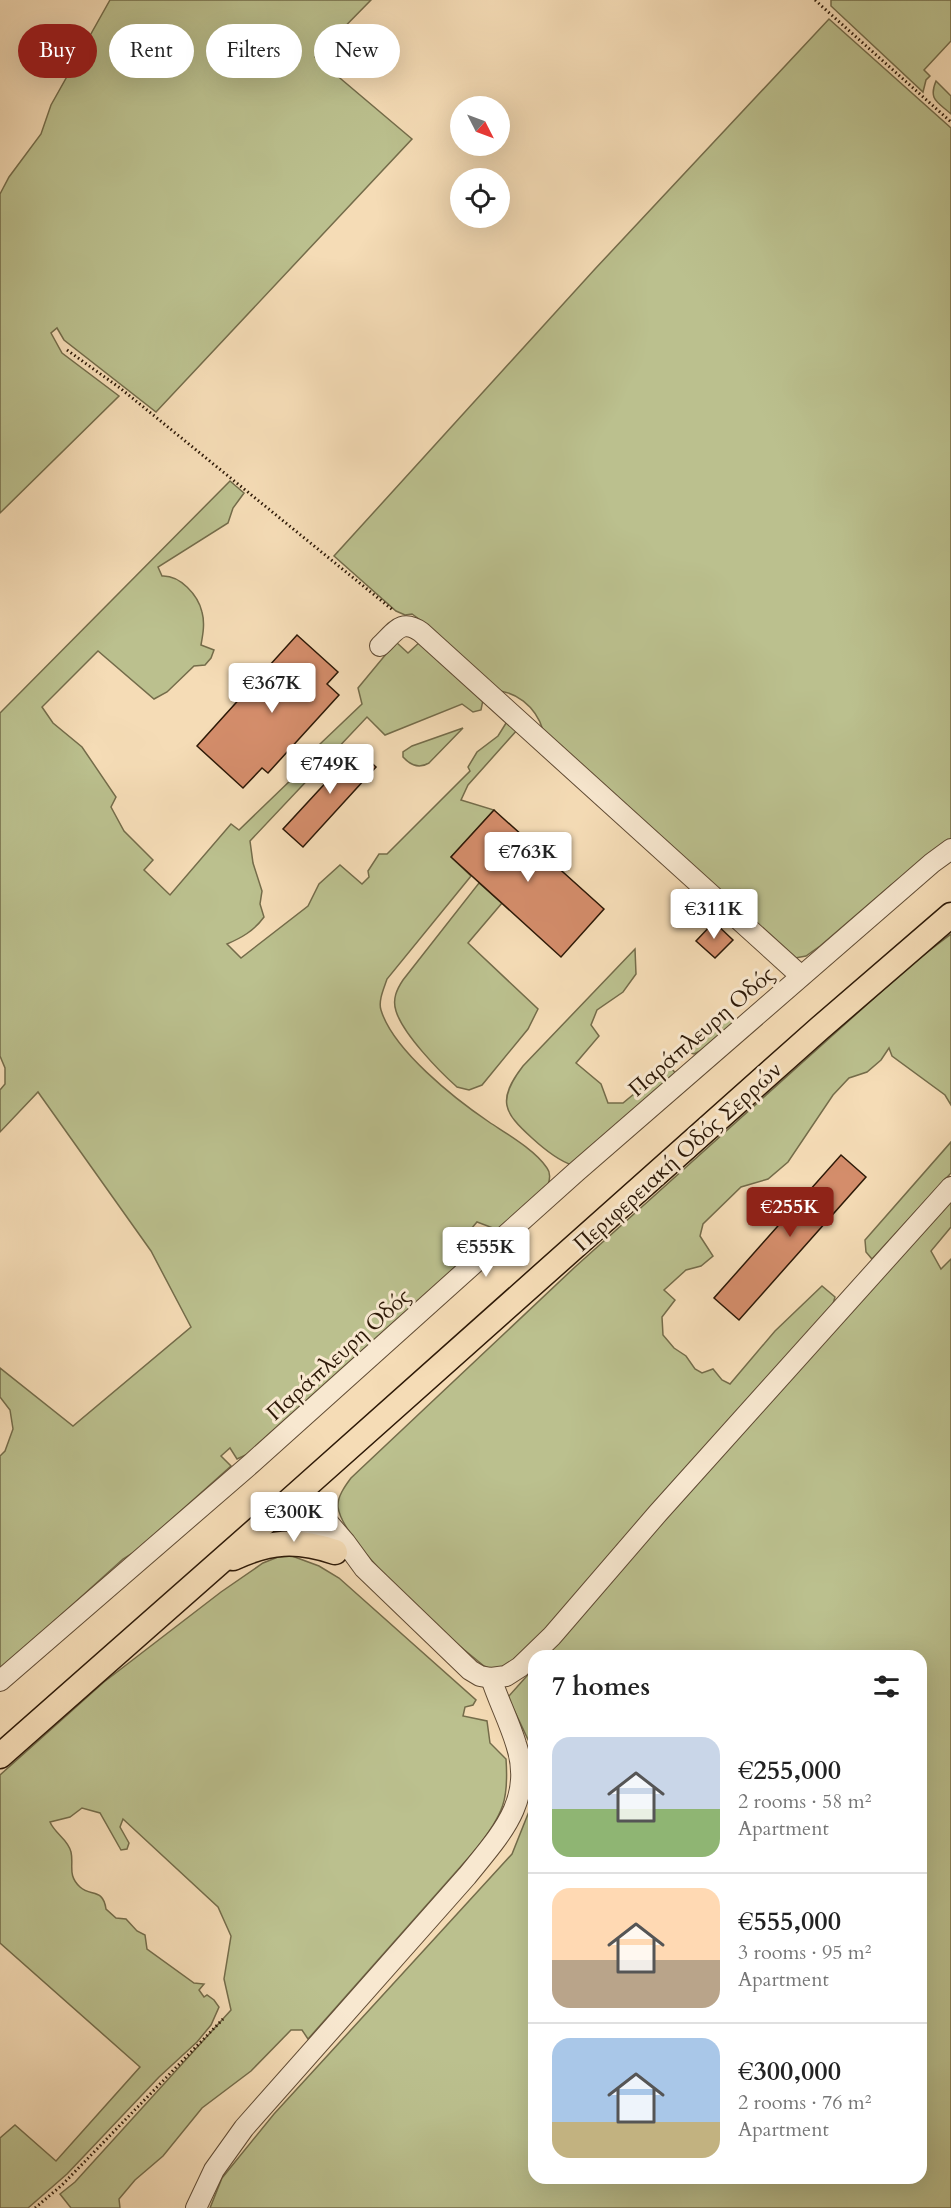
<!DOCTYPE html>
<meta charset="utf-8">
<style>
:root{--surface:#fff;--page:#f2f2f2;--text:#222;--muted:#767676;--line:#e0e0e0;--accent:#8f2418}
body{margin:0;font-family:Cardo,serif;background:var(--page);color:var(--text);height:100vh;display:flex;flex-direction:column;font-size:22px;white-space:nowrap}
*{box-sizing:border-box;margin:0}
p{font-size:20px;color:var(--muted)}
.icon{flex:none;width:33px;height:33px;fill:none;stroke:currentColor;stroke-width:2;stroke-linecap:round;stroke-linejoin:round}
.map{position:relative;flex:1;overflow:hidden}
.panel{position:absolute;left:528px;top:1650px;width:399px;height:534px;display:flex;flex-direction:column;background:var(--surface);border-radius:18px;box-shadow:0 6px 24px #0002}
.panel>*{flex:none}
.banner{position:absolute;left:18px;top:24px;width:420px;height:54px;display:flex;gap:12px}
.needle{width:39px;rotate:132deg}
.buttons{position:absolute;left:450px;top:96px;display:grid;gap:12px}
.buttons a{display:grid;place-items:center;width:60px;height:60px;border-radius:50%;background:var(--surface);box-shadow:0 6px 24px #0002;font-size:30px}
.price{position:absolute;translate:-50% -51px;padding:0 14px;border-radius:6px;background:#fff;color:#222;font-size:20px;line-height:39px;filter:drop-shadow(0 2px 3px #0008)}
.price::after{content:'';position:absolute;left:50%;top:36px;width:18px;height:14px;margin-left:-9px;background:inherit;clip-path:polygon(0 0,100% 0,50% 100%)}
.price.active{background:var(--accent);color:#fff}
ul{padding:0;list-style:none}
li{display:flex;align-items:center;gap:18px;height:150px;padding:0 24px}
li+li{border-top:2px solid var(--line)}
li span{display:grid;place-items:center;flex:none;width:168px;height:120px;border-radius:18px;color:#555}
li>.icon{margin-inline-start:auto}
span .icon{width:72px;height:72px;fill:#fffc;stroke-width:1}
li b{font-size:26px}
h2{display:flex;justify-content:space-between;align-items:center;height:72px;padding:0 24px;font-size:26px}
.tag{padding:0 21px;border-radius:27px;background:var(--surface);box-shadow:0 6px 24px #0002;font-size:21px;line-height:54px}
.tag.active{background:var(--accent);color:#fff}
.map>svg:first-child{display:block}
</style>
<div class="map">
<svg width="951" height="2208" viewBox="0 0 951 2208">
<rect width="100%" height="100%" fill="#f5dcb6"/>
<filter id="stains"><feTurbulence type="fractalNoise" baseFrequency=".00333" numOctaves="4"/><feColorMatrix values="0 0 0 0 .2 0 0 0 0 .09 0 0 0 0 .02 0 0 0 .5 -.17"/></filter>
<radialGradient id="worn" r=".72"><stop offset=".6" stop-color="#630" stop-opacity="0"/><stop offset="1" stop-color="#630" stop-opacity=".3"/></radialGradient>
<g fill="#bbc08e" stroke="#746c4a" stroke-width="1.5">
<path d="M 110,0 L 371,0 L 315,57 L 412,139 L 156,412 L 64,340 L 57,328 L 51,333 L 62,353 L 119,396 L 0,513 L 0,194 L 9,177 L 41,134 L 51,105 Z"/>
<path d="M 831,0 L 951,0 L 951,41 L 924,70 L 930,76 L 926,80 L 923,92 L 831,6 Z"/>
<path d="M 829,19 L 951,128 L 951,839 L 891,885 L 820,946 L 806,956 L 790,959 L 543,730 C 536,707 515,689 491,691 L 423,622 L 412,614 L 405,615 L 396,611 L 334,556 L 595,269 Z"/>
<path d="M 936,81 L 951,96 L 951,114 C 938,102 928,100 936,81 Z"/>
<path d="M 230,481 L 244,493 L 233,508 L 228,523 L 158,567 L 162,576 C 180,575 198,595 202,612 C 205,623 203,634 201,645 L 214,650 L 211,658 L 205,665 L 194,666 L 167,692 L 154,699 L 98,651 L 42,707 L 53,723 L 82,747 L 116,797 L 111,807 L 124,831 L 153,860 L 144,870 L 170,895 L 231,824 L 239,830 L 323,749 L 319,745 L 362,704 L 358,688 L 396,642 L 408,653 L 421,641 L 483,700 L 481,710 L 473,712 L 462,704 L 385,735 L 367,717 L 250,841 L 253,863 L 262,891 L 260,904 L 264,917 C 254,931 241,938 227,944 L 241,958 L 308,906 L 319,884 L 340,865 L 362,884 L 369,877 L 368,871 L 379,854 L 387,854 L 470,771 L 468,767 L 477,752 L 498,736 L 508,720 L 518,729 L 468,785 L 461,800 L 494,810 L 451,857 L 471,876 L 387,979 C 384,988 378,1001 381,1010 C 393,1050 455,1099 489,1122 C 507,1134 535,1150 547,1168 C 551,1173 550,1179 548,1185 L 498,1230 L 477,1222 L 471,1229 L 491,1238 L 248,1454 L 237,1459 L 230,1448 L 221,1456 L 231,1466 L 136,1551 L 123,1559 L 0,1670 L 0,1456 L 5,1451 L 13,1429 L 10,1410 L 0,1397 L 0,1368 L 73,1426 L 191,1327 L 151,1251 L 38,1092 L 0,1132 L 0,1090 L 5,1084 L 5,1068 L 0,1056 L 0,713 Z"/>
<path d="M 463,728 L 429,763 C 419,769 411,766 403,757 L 403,752 L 412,746 Z"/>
<path d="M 479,883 L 502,903 L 468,943 L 538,1009 L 528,1029 L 482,1085 L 469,1090 L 457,1087 C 439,1071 403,1034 396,1011 C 392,999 397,989 403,980 Z"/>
<path d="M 951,934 L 951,1105 L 945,1095 L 892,1056 L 889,1048 L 881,1060 L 867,1072 L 849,1078 L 833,1095 L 788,1162 L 768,1179 L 741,1187 L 703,1224 L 700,1236 L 713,1256 L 701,1266 L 686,1270 L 664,1290 L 675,1300 L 662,1317 L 663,1335 L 674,1348 L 686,1356 L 695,1369 L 702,1373 L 713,1369 L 722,1380 L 730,1384 L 775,1331 L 822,1286 L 835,1297 L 833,1304 L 521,1659 L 493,1670 L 484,1666 C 451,1640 343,1545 338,1507 C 337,1497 345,1486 351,1478 L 575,1267 L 913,963 Z"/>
<path d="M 635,949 L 636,974 L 623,992 L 597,1010 L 591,1025 L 599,1036 L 576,1063 L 601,1084 L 608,1103 L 623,1103 L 669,1065 L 676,1074 L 572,1165 C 557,1160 544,1149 532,1138 C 503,1112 497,1100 523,1066 Z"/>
<path d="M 727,1018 L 733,1020 L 735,1024 L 706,1048 L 694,1054 L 683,1051 Z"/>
<path d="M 951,1142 L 951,1173 L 872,1259 L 866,1252 L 865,1240 Z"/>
<path d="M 951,1195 L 951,1227 L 931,1251 L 941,1269 L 951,1259 L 951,2208 L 210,2208 L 222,2178 L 274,2114 L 512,1854 L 534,1799 L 531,1746 L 508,1697 L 534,1668 L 534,2178 L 921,2178 L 921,1656 L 544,1656 Z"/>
<path d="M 292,1556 L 319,1566 L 339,1578 L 476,1700 L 473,1705 L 465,1707 L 463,1716 L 487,1721 L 490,1743 L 506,1759 C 509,1802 503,1812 478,1847 L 308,2039 L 302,2030 L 291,2030 L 251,2071 L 202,2108 L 163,2156 L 135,2180 L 119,2199 L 120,2208 L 71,2208 L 60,2194 L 75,2182 L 231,2010 L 224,1979 L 231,1936 L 218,1907 L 123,1819 L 120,1827 L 129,1843 L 127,1849 L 121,1850 L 100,1813 L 82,1808 L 70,1817 L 50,1822 C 55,1834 68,1839 71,1852 C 74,1865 67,1875 80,1887 C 91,1897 103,1888 106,1909 L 116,1918 L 126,1919 L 137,1931 L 145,1935 L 147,1949 L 194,1983 L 204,1984 L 199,1990 L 204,1997 L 207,1995 L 214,2000 L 219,2007 L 211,2025 L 197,2042 L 159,2077 L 67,2174 L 28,2208 L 0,2208 L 0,2138 L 15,2125 L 56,2161 L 140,2067 L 0,1943 L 0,1775 L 104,1682 L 221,1592 L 263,1563 L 278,1557 Z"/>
</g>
<g fill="#d48d6b" stroke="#2d1907" stroke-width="1.5">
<path d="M 297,635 L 338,672 L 327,684 L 339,695 L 268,773 L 262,768 L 243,788 L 197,746 Z"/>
<path d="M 353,746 L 376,767 L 303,847 L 283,829 L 331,777 L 322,769 L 336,754 L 342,759 Z"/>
<path d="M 494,810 L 604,909 L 561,957 L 451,857 Z"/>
<path d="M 714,922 L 733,940 L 715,958 L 696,941 Z"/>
<path d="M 841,1155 L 866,1177 L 739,1320 L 714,1298 Z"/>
</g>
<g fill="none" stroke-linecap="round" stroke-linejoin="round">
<defs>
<g id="minor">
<path d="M 380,646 C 395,632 401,618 421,632 L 801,976"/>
<path d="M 301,1491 L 345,1542 L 364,1568 L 470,1670 L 480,1676 L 491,1678 L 506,1676 L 520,1667 L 552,1636 L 658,1513 L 951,1187"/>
<path d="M 288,1502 L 301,1524 L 333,1550"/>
<path d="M 0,1681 L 253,1462 L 576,1172 L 932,863 L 951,849"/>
<path d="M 196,2208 L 214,2170 L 244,2128 L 467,1876 C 500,1835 535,1800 516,1744 C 509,1721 498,1700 491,1678"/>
</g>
<g id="major">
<path d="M 233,1558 C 270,1541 296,1539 335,1552"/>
<path d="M 0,1756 L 288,1502 L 820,1028 L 951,915"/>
</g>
</defs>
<use href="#minor" stroke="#5f4a33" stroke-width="22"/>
<use href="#major" stroke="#2d1907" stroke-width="27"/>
<g stroke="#2d1907" stroke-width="3" stroke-dasharray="1.5 3" stroke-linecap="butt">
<path d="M 815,0 L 951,122"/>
<path d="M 67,350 L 120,388 L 394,611"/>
<path d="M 35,2208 L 62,2185 L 223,2019"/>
</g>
<use href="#minor" stroke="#f8e8d0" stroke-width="20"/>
<use href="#major" stroke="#f5dcb6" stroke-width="24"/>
</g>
<g text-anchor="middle" stroke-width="6" stroke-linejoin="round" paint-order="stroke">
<g font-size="22" fill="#2d1907" stroke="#f8e8d0">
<text transform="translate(701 1031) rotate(-41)" y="8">Παράπλευρη Οδός</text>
<text transform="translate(677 1156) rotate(-42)" y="8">Περιφερειακή Οδός Σερρών</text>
<text transform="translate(338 1354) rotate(-42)" y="8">Παράπλευρη Οδός</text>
</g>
</g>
<rect width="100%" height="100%" filter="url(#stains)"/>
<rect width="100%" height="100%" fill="url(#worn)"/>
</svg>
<div class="buttons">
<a><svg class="needle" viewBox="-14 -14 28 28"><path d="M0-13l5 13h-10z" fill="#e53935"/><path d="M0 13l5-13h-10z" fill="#767676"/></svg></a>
<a><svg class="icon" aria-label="locate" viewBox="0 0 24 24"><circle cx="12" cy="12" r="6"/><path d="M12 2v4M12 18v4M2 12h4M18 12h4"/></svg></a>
</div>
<b class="price" style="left:272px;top:714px">€367K</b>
<b class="price" style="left:330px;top:795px">€749K</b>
<b class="price" style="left:528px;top:883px">€763K</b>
<b class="price" style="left:714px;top:940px">€311K</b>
<b class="price active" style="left:790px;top:1238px">€255K</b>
<b class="price" style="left:486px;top:1278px">€555K</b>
<b class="price" style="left:294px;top:1543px">€300K</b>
<div class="banner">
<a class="tag active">Buy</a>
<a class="tag">Rent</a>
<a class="tag">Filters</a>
<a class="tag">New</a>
</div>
<section class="panel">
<h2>7 homes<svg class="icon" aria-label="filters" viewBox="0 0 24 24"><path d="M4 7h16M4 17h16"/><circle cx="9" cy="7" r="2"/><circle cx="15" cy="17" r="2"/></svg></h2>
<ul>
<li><span style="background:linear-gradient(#c9d6e8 60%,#8fb573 0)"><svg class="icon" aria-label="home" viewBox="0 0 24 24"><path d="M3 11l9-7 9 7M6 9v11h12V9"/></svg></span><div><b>€255,000</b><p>2 rooms · 58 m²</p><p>Apartment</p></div></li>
<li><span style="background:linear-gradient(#ffd9b3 60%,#b9a48a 0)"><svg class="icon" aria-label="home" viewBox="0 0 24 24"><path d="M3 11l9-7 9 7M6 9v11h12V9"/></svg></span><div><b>€555,000</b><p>3 rooms · 95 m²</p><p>Apartment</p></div></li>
<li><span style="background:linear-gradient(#a9c7e8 70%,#c2b280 0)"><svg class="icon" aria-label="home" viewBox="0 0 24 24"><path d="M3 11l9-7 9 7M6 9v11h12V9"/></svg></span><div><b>€300,000</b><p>2 rooms · 76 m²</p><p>Apartment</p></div></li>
</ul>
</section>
</div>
